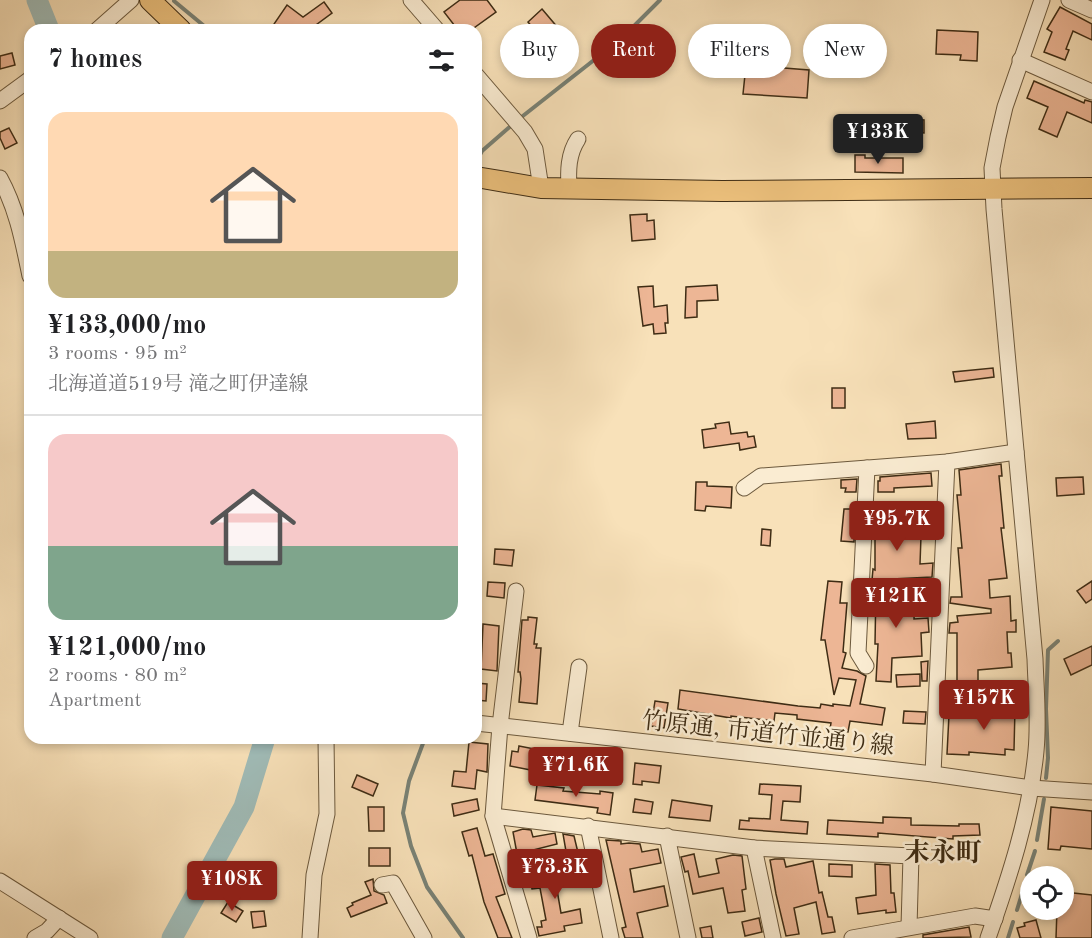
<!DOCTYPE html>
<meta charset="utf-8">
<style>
:root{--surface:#fff;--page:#f6f6f6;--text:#202124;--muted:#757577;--line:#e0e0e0;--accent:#8f2418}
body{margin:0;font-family:"Old Standard TT","Noto Serif JP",serif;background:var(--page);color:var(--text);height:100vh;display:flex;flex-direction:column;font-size:22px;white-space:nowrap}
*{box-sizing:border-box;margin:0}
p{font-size:20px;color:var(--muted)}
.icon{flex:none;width:33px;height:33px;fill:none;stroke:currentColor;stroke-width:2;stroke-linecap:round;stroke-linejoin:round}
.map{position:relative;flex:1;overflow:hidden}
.side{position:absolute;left:24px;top:24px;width:458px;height:720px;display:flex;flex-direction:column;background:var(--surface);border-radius:18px;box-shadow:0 3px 9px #0003}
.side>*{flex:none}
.hud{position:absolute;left:500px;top:24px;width:502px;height:54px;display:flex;gap:12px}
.tools{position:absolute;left:1020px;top:866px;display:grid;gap:12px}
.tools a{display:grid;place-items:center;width:54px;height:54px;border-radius:50%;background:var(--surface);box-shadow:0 3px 9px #0003;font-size:30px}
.price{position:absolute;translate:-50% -51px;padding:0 14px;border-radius:6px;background:var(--accent);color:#fff;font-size:20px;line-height:39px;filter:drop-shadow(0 2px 3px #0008)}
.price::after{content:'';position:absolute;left:50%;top:36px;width:18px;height:14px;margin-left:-9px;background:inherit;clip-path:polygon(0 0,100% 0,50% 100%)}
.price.current{background:#222;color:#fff}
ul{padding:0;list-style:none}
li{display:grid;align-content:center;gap:12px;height:318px;padding:0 24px}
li+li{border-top:2px solid var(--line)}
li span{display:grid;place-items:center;height:186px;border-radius:18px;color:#555}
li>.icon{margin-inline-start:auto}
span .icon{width:108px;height:108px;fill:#fffc;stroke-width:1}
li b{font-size:26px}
h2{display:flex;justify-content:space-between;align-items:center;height:72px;padding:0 24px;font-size:26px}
.pill{padding:0 21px;border-radius:27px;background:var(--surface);box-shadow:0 3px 9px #0003;font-size:21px;line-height:54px}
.pill.current{background:var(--accent);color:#fff}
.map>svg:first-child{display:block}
</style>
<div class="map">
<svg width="1092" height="938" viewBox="0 0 1092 938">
<rect width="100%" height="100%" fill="#f8e1b9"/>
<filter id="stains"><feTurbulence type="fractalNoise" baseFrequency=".00333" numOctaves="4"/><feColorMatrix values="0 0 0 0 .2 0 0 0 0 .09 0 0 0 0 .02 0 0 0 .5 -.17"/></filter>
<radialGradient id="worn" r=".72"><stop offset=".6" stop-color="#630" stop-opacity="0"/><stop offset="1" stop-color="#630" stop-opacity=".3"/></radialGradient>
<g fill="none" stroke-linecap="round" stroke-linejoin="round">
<g stroke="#798276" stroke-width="4">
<path d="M 174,1 L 209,30"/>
<path d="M 519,119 L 622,38 L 660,0"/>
<path d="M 476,162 L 482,151 L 513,124"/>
<path d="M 425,738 L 409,781 L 403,813 L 411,846 L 427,887 L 463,938"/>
<path d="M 1046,778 L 1048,758 L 1046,709 L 1048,650 L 1058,641"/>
<path d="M 1037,840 L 1044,799"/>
<path d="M 1027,875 L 1035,851"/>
<path d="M 1017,910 L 1025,884"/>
<path d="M 1008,938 L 1013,922"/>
</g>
<g stroke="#a0bcb8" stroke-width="21">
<path d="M 37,0 L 49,30"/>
<path d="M 172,938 L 244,807 L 265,738"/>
</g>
</g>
<g fill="#edb695" stroke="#3e2c14" stroke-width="1.5">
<path d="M 460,0 L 487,0 L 496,12 L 471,30 L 458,30 L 444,12 Z"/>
<path d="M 324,2 L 332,13 L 309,30 L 281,30 L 274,24 L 287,5 L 303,17 Z"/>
<path d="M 1060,7 L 1092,24 L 1092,40 L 1073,31 L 1066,49 L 1069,50 L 1065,60 L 1044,52 L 1052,32 L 1047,29 Z"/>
<path d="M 542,9 L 564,35 L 549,47 L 528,22 Z"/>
<path d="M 937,30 L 978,32 L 977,61 L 960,60 L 961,55 L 936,54 Z"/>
<path d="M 12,53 L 15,65 L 0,69 L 0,56 Z"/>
<path d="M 746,65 L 809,70 L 807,98 L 743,94 Z"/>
<path d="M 1034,81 L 1084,103 L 1085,100 L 1092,102 L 1092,123 L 1067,112 L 1057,137 L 1039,129 L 1048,107 L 1027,98 Z"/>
<path d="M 889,116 L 924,120 L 924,133 L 889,131 Z"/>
<path d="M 9,128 L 17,143 L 5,149 L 0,138 L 0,132 Z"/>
<rect x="876" y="129" width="12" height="10"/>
<path d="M 855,155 L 865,155 L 865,158 L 903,158 L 903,173 L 855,172 Z"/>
<path d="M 647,214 L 647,221 L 654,220 L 655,239 L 632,241 L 630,215 Z"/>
<path d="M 717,285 L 718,300 L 697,301 L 697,317 L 685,318 L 686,287 Z"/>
<path d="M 653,286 L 654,307 L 667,305 L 668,323 L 665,323 L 666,333 L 654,334 L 653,324 L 643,326 L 638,287 Z"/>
<path d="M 993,368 L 994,377 L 955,382 L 953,372 Z"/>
<rect x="832" y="388" width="13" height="20"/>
<path d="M 935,421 L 936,438 L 908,439 L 906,424 Z"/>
<path d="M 729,422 L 731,434 L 747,432 L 748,437 L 754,436 L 756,447 L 740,450 L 739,443 L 704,448 L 702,430 L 716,428 L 715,424 Z"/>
<path d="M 1001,464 L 1002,476 L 999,476 L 1004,528 L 1001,528 L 1007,578 L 989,580 L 990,598 L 1010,596 L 1011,621 L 1016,620 L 1016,632 L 1007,632 L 1008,653 L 1011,653 L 1012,667 L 978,670 L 978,697 L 954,697 L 954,686 L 957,685 L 957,633 L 949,633 L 950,623 L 958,622 L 957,616 L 991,613 L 991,609 L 950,603 L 951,597 L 962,597 L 958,548 L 962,548 L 957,495 L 961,495 L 959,470 Z"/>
<path d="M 931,473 L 932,486 L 894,488 L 894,492 L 878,492 L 878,481 L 880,481 L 880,477 Z"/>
<path d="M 1083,477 L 1084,494 L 1057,496 L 1056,478 Z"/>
<path d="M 857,479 L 856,492 L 845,492 L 846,488 L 841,488 L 841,480 Z"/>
<path d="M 696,482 L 707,482 L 707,486 L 732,487 L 731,508 L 706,506 L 705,511 L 695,510 Z"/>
<path d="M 844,509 L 855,509 L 854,542 L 841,541 Z"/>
<path d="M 875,509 L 894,510 L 893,535 L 921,536 L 920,564 L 933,563 L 932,577 L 872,580 L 873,569 L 875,570 Z"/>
<path d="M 762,529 L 771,530 L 770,546 L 761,545 Z"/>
<path d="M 495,549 L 514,550 L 512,566 L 494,564 Z"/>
<path d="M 828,581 L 842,582 L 840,603 L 847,603 L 843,652 L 846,653 L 842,668 L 857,671 L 866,676 L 860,704 L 885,708 L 882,725 L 850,721 L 848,732 L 830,729 L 831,723 L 797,719 L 797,715 L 775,713 L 774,721 L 731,716 L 731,718 L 678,709 L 680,690 L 798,706 L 820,708 L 821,704 L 833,706 L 833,704 L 850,706 L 856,680 L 839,678 L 834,695 L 825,640 L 821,640 Z"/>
<path d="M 1092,581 L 1092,599 L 1086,603 L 1077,591 Z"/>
<path d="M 488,582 L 505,583 L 504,598 L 487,596 Z"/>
<path d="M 876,587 L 915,592 L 914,619 L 928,618 L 929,632 L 921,633 L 922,656 L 892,658 L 891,682 L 876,681 L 878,644 L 875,644 Z"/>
<path d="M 528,617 L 537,618 L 534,644 L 537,644 L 536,648 L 541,648 L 537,704 L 519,702 L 521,679 L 520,672 L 518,672 L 522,620 L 528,620 Z"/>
<path d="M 483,624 L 499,626 L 497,671 L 481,669 Z"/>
<path d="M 1092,646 L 1092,665 L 1071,675 L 1064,659 Z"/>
<path d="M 928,661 L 927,681 L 922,681 L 921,662 Z"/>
<path d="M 920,674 L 920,686 L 897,687 L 896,675 Z"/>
<path d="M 476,683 L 487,684 L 486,701 L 476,700 Z"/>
<path d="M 1001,695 L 1021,695 L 1020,708 L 1015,708 L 1014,750 L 1005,749 L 1005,755 L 969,752 L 969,755 L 947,754 L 949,715 L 1000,715 Z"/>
<path d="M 655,701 L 668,703 L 664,728 L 651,726 Z"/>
<path d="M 904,711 L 926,712 L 925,724 L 903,723 Z"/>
<path d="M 469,742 L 488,744 L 487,772 L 477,770 L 475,789 L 452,786 L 454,771 L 466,772 Z"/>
<path d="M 519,746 L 545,751 L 541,772 L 510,766 L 512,751 L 518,752 Z"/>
<path d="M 635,763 L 661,766 L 659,783 L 642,781 L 642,785 L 633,784 Z"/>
<path d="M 357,775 L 378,784 L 373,796 L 352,787 Z"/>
<path d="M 760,784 L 801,786 L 800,802 L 783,801 L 781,820 L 808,822 L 807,834 L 739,829 L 740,820 L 749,821 L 749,818 L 770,819 L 772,795 L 759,794 Z"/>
<path d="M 537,785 L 564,788 L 563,791 L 600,794 L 600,791 L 613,793 L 610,815 L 597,813 L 598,808 L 535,800 Z"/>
<path d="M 477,799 L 479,810 L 454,816 L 452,804 Z"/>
<path d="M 635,799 L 653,802 L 651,814 L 633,812 Z"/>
<path d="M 672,800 L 712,806 L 710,821 L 669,817 Z"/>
<path d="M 368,807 L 384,807 L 384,831 L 369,831 Z"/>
<path d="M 1051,807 L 1092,811 L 1092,849 L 1061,846 L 1060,850 L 1048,849 Z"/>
<path d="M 883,817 L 911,818 L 911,825 L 959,826 L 959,824 L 979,824 L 980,835 L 953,836 L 953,839 L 878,833 L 878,837 L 827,834 L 828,820 L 883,823 Z"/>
<path d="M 477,828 L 485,856 L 493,854 L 505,894 L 496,897 L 512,938 L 498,938 L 484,902 L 472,855 L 469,856 L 462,832 Z"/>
<path d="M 523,829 L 531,830 L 533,837 L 555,833 L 557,844 L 533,850 L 536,867 L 520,870 L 513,832 Z"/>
<path d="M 563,834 L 574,836 L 580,861 L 568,863 Z"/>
<path d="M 606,840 L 621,841 L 621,844 L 629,843 L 640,844 L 642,852 L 658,849 L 661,863 L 630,869 L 634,892 L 664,886 L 668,906 L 637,913 L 643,938 L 625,938 L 622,928 L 626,927 Z"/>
<rect x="369" y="848" width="21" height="18"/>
<path d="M 694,854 L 699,877 L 719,873 L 716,859 L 733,855 L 742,856 L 746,889 L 742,890 L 745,911 L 728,913 L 723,888 L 693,894 L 688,871 L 685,872 L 681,857 Z"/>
<path d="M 775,859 L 784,859 L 786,867 L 813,861 L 819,893 L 822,892 L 828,917 L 832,917 L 835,932 L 822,934 L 816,902 L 794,908 L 799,934 L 786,936 L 776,894 L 770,860 Z"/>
<path d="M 829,864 L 852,865 L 852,877 L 829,876 Z"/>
<path d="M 875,864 L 890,865 L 891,893 L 894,893 L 896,912 L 886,913 L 886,910 L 858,914 L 856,898 L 876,895 Z"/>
<path d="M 576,866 L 579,879 L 556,884 L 561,913 L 580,909 L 582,923 L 564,926 L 565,931 L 539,936 L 537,927 L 542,927 L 541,921 L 546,920 L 540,888 L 532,889 L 529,875 Z"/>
<path d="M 373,879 L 374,891 L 384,895 L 387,903 L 351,917 L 347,908 L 353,905 L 352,903 L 371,895 L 365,882 Z"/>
<path d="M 1064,892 L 1092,895 L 1092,938 L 1056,938 L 1057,909 L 1064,909 Z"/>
<path d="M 228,902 L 243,911 L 236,922 L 221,913 Z"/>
<path d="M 264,911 L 266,926 L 253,928 L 251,912 Z"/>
<path d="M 759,918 L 762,932 L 745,936 L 742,922 Z"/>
<path d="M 1036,920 L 1041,938 L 1020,938 L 1017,928 L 1025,926 L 1024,923 Z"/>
<path d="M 711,926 L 713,938 L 702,938 L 700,928 Z"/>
<path d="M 969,927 L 971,937 L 923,938 L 923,935 Z"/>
</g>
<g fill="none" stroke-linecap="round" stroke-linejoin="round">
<defs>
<g id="minor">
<path d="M 411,0 L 437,30"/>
<path d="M 1069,0 L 1092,10"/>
<path d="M 97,30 L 131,0"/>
<path d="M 1020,60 L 1092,92"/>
<path d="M 476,75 L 525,132 L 535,149 L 541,188"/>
<path d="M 0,101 L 30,79"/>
<path d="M 0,178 C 17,209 23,242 30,276"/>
<path d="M 569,189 C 568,171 568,154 578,139"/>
<path d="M 744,488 L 761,476 L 947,462 L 1016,452"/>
<path d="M 516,591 L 500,726 L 493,816 L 529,938"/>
<path d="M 866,666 L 858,653 L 867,468"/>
<path d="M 476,723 L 933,774 L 1031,788 L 1092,792"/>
<path d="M 570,733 L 579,667"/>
<path d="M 933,774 L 947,462"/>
<path d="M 493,816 L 754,848 L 911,856 L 909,927"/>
<path d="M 588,826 L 611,938"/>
<path d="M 667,836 L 688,938"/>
<path d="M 754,848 L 773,938"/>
<path d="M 0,881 L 90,938"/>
<path d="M 382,885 L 393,883 L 424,938"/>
<path d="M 35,938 L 47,931 L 59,918"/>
<path d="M 310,938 L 314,875 L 327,814 L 326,738"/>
<path d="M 852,938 L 975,916 L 995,919"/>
<path d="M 988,938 C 1009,878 1030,815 1036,751 C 1039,721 1036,690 1035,659 L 994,209 L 992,168 L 998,137 L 1005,107 L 1042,0"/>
</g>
<g id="major">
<path d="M 150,0 L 181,30"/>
<path d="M 476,177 L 541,188 L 722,191 L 1092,188"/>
</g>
</defs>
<use href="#minor" stroke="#6c593d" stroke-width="17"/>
<use href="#major" stroke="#3e2c14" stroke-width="22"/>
<use href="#minor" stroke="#faecd2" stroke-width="15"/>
<use href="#major" stroke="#ecc07c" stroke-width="20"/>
</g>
<g text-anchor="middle" stroke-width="5" stroke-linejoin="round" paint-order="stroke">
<g font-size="24" fill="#3e2c14" stroke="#faecd2">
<text transform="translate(768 733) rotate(6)" y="8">竹原通, 市道竹並通り線</text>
</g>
<g font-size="26" font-weight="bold" fill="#3e2c14" stroke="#faecd2">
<text x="943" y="861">末永町</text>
</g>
</g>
<rect width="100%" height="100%" filter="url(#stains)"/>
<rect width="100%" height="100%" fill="url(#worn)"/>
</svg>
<div class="tools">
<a><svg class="icon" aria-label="locate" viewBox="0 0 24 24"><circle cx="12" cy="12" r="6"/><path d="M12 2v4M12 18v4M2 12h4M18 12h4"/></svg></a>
</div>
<b class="price current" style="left:878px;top:165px">¥133K</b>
<b class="price" style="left:897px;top:552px">¥95.7K</b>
<b class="price" style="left:896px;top:629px">¥121K</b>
<b class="price" style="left:984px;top:731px">¥157K</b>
<b class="price" style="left:576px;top:798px">¥71.6K</b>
<b class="price" style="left:555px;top:900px">¥73.3K</b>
<b class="price" style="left:232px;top:912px">¥108K</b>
<div class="hud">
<a class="pill">Buy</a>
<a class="pill current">Rent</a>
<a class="pill">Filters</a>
<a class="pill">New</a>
</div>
<section class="side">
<h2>7 homes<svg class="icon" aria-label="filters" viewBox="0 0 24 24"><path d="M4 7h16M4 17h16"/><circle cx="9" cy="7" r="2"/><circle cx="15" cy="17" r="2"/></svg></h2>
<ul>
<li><span style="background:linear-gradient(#ffd9b3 75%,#c2b280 0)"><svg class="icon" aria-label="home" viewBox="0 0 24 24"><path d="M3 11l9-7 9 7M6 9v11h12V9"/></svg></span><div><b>¥133,000/mo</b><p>3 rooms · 95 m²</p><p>北海道道519号 滝之町伊達線</p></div></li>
<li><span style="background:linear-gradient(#f6c9c9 60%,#7fa58c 0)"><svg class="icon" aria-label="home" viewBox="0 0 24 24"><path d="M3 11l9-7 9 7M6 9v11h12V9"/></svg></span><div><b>¥121,000/mo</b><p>2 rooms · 80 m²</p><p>Apartment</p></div></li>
</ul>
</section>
</div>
